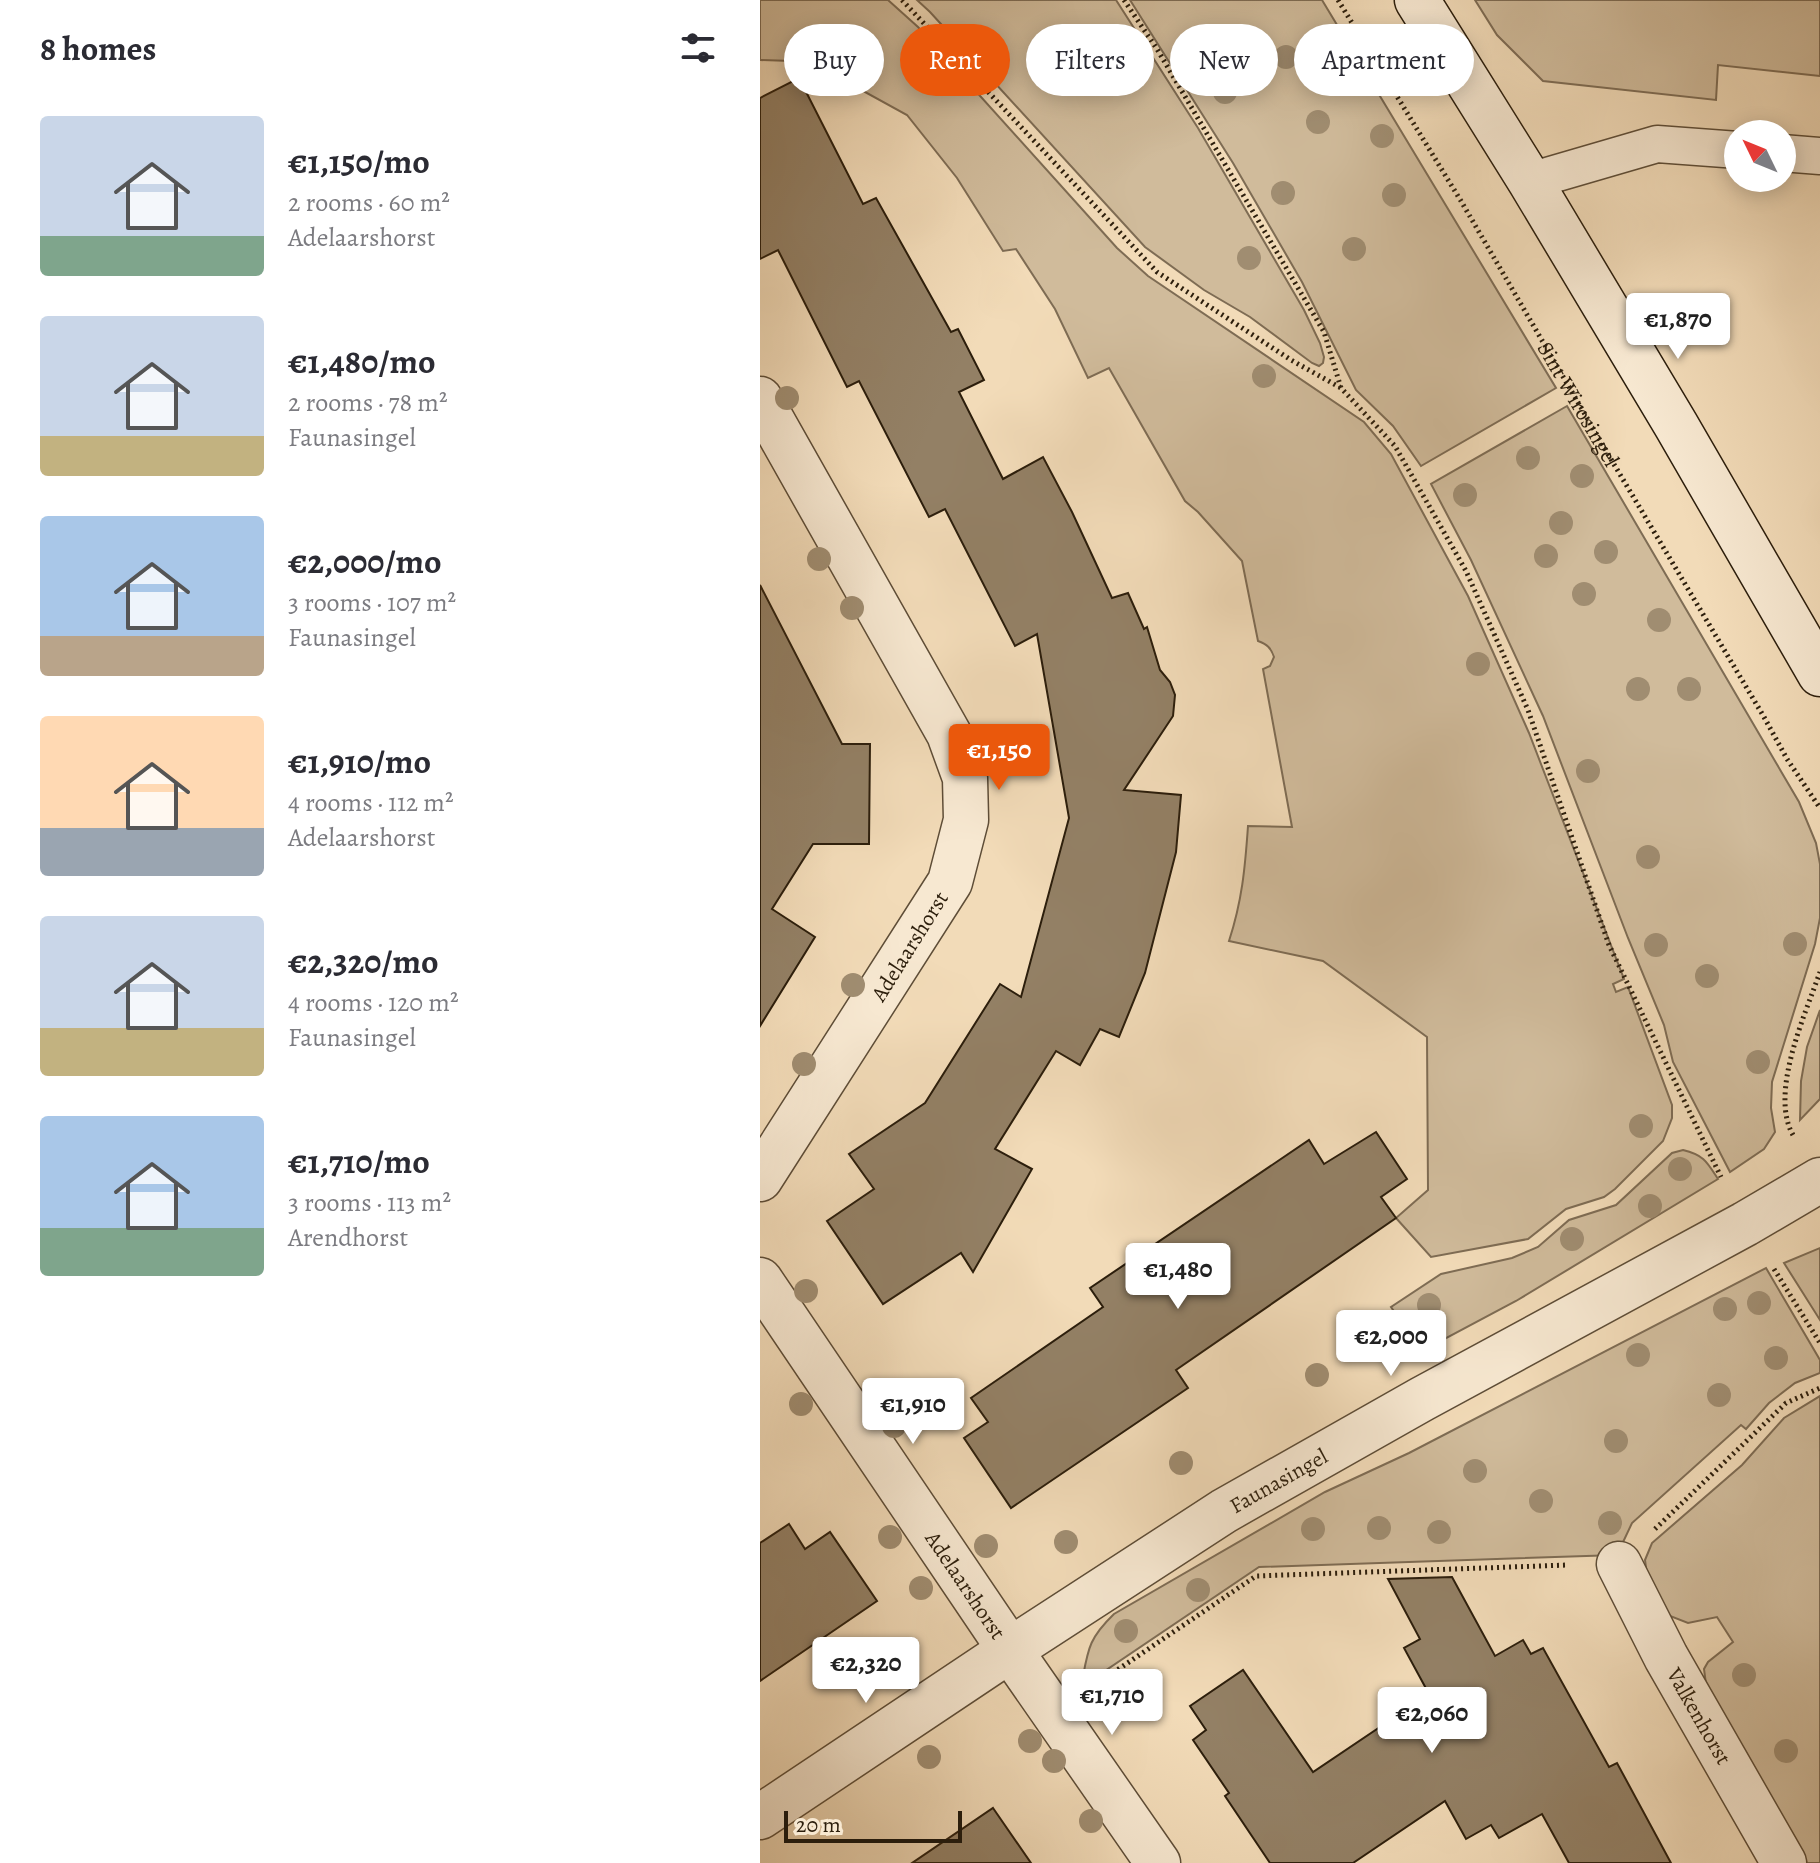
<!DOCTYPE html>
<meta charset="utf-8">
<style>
:root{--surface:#fff;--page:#f7f7f7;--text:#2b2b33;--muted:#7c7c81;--accent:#ea580c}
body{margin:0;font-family:Alegreya,serif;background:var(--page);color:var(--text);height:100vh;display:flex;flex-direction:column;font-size:30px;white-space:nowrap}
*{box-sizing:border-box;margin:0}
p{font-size:26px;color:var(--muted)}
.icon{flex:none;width:44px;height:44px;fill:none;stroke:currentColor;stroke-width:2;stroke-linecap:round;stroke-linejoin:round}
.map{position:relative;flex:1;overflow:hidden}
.details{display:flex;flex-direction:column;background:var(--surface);width:760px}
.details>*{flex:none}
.top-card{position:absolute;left:24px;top:24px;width:760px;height:72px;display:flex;gap:16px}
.needle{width:52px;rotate:313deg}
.fabs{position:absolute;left:964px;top:120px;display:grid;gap:16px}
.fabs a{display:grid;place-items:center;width:72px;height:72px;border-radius:50%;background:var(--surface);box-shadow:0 4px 20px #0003;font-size:40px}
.scale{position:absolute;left:24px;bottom:20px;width:178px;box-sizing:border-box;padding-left:8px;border:4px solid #2c1e0c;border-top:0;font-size:22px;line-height:28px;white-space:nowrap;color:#2c1e0c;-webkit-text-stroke:6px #f7e8d1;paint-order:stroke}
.price{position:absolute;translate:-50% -68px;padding:0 18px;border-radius:8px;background:#fff;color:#222;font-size:26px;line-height:52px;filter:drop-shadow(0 2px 4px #0008)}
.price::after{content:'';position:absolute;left:50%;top:48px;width:24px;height:18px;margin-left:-12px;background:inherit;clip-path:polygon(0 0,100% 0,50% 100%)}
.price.active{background:var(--accent);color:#fff}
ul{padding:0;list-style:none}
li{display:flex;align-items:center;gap:24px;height:200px;padding:0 40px}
li span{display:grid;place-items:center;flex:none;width:224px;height:160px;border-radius:8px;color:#555}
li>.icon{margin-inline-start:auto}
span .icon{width:96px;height:96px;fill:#fffc;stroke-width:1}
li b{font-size:34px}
h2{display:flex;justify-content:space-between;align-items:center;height:96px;padding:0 40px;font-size:34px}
.pill{padding:0 28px;border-radius:36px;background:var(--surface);box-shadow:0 4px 20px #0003;font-size:28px;line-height:72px}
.pill.active{background:var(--accent);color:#fff}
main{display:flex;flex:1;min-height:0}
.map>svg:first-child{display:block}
</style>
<main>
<section class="details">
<h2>8 homes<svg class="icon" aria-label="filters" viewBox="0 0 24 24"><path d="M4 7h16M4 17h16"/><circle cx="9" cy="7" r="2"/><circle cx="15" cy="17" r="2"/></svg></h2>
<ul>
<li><span style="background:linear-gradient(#c9d6e8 75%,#7fa58c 0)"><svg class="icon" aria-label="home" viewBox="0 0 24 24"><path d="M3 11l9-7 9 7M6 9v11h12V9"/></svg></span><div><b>€1,150/mo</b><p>2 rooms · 60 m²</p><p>Adelaarshorst</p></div></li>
<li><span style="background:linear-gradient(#c9d6e8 75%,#c2b280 0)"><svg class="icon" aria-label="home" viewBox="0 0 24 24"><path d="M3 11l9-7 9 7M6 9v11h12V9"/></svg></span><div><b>€1,480/mo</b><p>2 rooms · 78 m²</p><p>Faunasingel</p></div></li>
<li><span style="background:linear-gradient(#a9c7e8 75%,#b9a48a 0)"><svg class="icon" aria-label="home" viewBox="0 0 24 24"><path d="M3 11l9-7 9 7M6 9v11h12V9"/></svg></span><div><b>€2,000/mo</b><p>3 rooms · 107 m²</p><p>Faunasingel</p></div></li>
<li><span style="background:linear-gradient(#ffd9b3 70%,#9aa5b1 0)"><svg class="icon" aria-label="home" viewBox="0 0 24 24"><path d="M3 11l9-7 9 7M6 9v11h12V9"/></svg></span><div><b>€1,910/mo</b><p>4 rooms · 112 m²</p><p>Adelaarshorst</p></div></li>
<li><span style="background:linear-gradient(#c9d6e8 70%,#c2b280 0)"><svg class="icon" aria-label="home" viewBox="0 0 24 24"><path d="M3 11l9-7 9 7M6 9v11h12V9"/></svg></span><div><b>€2,320/mo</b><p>4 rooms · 120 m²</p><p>Faunasingel</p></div></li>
<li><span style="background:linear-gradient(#a9c7e8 70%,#7fa58c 0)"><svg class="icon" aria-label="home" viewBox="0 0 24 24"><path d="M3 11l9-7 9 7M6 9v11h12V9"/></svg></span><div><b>€1,710/mo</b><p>3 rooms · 113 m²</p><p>Arendhorst</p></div></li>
</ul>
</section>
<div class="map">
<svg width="1060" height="1863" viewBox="0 0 1060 1863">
<rect width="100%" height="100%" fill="#f2dbb8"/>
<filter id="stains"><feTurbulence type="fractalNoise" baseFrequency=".0025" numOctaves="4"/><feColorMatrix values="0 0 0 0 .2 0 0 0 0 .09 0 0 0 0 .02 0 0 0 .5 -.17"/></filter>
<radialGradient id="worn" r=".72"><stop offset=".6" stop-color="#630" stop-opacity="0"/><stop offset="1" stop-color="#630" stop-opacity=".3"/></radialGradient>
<g fill="#d0bb9b" stroke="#7e6c54" stroke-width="2">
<path d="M 0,0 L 128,0 L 158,27 L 357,248 L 388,276 L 604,422 L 631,454 L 708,596 L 769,733 L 864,979 L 853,984 L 856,992 L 868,987 L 912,1105 L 912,1118 L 903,1141 L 855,1189 L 844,1197 L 806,1209 L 768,1239 L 671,1257 L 636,1218 L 668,1190 L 667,1037 L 563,961 L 469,941 C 482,901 485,869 488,826 L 532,827 L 503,669 L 510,666 L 514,657 C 511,648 507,644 498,641 L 482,561 L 438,512 L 425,501 L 349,368 L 328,378 L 295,309 L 256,249 L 243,251 L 197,178 L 147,115 L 76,76 L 32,61 L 0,60 Z"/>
<path d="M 157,0 L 356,0 L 438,128 L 544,310 L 560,343 L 564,357 L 563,363 L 559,366 L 552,363 L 490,317 L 444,290 L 385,247 L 170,12 Z"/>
<path d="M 370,0 L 562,0 L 796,388 L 661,466 L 633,426 L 596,390 L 542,282 L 473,163 Z"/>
<path d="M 715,0 L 1060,0 L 1060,76 L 958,65 L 956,100 L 783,81 L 737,35 Z"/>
<path d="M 807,406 L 1039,802 L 1056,843 L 1060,864 L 1060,918 L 1055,944 L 1012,1082 L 1011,1108 L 1015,1132 L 1004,1149 L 970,1172 L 913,1062 L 904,1025 L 868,938 L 783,716 L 711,560 L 671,484 Z"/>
<path d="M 1060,1010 L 1060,1099 L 1040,1120 L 1041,1081 L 1047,1047 Z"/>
<path d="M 923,1150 C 944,1155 947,1162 958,1179 L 756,1301 L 662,1351 L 631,1307 L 681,1274 L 752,1258 L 778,1247 L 809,1220 L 856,1205 L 912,1153 Z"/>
<path d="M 1060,1248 L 1060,1320 L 1024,1263 Z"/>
<path d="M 1006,1268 L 1060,1360 L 1060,1373 L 1035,1383 L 1009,1403 L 986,1429 L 981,1425 L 872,1523 L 857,1555 L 499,1567 L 321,1687 C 328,1651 327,1640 354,1614 L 565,1492 L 649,1453 Z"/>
<path d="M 1060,1396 L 1060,1863 L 1047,1863 L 946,1684 L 944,1669 L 948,1662 L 973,1642 L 957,1617 L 928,1623 L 910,1616 L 888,1583 L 885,1560 L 892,1543 L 982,1465 L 1024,1418 Z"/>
</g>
<g fill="#938065" stroke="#2c1e0c" stroke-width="2">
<path d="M 39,78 L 103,204 L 116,198 L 191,332 L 198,329 L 224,380 L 199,392 L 243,479 L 283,457 L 312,512 L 352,598 L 368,593 L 384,629 L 387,627 L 400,670 L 410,682 L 415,695 L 413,716 L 364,790 L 421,795 L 416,852 L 385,973 L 359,1037 L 340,1029 L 320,1065 L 296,1051 L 235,1149 L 272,1169 L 213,1272 L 201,1253 L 123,1304 L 67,1221 L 114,1189 L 89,1154 L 165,1103 L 240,984 L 261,997 L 309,818 L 277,634 L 255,646 L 185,509 L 169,517 L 99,381 L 87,387 L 18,250 L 0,259 L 0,98 Z"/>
<path d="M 0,585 L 82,744 L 110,744 L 109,844 L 53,844 L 12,909 L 55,937 L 0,1026 Z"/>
<path d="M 616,1132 L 647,1179 L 621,1197 L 636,1218 L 416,1370 L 428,1388 L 251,1508 L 204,1438 L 228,1422 L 211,1398 L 343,1307 L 330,1288 L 549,1140 L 564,1164 Z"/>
<path d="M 29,1524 L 45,1549 L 70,1532 L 117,1601 L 0,1681 L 0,1543 Z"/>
<path d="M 692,1577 L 735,1656 L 763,1640 L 771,1654 L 783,1648 L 849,1767 L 857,1763 L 911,1863 L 809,1863 L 782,1814 L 739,1838 L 731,1825 L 706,1839 L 685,1801 L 593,1863 L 510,1863 L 465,1796 L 469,1793 L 433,1740 L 446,1730 L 430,1706 L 483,1670 L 553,1772 L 669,1694 L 644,1648 L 660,1639 L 628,1579 Z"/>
<path d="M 233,1808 L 271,1863 L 152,1863 Z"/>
</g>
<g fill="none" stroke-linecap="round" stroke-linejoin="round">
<defs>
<g id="lane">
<path d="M 1022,153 L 1060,156"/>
<path d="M 770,181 L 897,144 L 978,150"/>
</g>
<g id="street">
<path d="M 0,399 L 189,734 L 205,778 L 206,820 L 190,882 L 0,1179"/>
<path id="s2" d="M 0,1280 L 250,1650 L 398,1863"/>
<path id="s3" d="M 859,1564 L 906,1657 L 1024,1863"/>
<path id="s4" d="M 0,1817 L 250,1650 L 464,1511 L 662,1399 L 985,1224 L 1060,1180"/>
</g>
<path id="secondary" d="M 657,0 L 770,181 L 916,425 L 1060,674"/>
</defs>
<use href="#lane" stroke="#5e4d37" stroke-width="39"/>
<use href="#street" stroke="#5e4d37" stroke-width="47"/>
<use href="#secondary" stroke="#2c1e0c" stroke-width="47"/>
<g stroke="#2c1e0c" stroke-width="5" stroke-dasharray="2 4" stroke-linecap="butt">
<path d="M 142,0 L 397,272 L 531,360 L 581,388"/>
<path d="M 364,0 L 397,49 L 564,332 L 581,388 L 635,446 L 706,571 L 768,710 L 849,945 L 961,1177"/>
<path id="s1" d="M 578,0 L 701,201 L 855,466 L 1004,717 L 1027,759 L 1060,808"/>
<path d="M 1033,1135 C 1009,1093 1045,1015 1060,972"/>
<path d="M 1014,1269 L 1060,1343"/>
<path d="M 895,1529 L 1026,1403 L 1060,1388"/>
<path d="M 338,1683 L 496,1576 L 808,1565"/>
</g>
<use href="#lane" stroke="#f7e8d1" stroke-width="36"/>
<use href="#street" stroke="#f7e8d1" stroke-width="44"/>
<use href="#secondary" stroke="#f7e8d1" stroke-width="44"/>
</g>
<g fill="#a08d71">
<circle cx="526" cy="57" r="12"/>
<circle cx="465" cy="92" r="12"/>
<circle cx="558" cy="122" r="12"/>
<circle cx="622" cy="136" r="12"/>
<circle cx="523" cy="193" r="12"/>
<circle cx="634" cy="195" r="12"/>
<circle cx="594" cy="249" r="12"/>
<circle cx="489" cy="258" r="12"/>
<circle cx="504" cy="376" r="12"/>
<circle cx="27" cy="398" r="12"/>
<circle cx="768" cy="458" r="12"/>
<circle cx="822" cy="476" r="12"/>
<circle cx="705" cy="495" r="12"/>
<circle cx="801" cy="523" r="12"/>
<circle cx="846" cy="552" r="12"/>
<circle cx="786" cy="556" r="12"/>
<circle cx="59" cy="559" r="12"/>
<circle cx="824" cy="594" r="12"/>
<circle cx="92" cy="608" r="12"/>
<circle cx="899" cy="620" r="12"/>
<circle cx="718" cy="664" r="12"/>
<circle cx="878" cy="689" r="12"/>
<circle cx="929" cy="689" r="12"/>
<circle cx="828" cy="771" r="12"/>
<circle cx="888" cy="857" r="12"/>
<circle cx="1035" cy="944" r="12"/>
<circle cx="896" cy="945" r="12"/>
<circle cx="947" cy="976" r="12"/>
<circle cx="93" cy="985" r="12"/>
<circle cx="998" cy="1062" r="12"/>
<circle cx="44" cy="1064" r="12"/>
<circle cx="881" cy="1126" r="12"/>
<circle cx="920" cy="1169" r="12"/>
<circle cx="890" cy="1206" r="12"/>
<circle cx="812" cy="1239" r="12"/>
<circle cx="46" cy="1291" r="12"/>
<circle cx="999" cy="1303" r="12"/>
<circle cx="669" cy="1305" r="12"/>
<circle cx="965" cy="1309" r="12"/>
<circle cx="878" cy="1355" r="12"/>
<circle cx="1016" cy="1358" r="12"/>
<circle cx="557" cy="1375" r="12"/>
<circle cx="959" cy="1395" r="12"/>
<circle cx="41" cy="1404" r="12"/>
<circle cx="134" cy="1426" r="12"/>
<circle cx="856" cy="1441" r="12"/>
<circle cx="421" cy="1463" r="12"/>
<circle cx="715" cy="1471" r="12"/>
<circle cx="781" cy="1501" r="12"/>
<circle cx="850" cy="1523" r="12"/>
<circle cx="619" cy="1528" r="12"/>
<circle cx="553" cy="1529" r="12"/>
<circle cx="679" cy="1532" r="12"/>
<circle cx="130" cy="1537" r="12"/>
<circle cx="306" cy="1542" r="12"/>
<circle cx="226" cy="1546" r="12"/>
<circle cx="161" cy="1588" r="12"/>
<circle cx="438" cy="1590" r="12"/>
<circle cx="366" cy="1631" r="12"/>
<circle cx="984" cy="1675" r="12"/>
<circle cx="270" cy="1741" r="12"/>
<circle cx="1026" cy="1751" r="12"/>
<circle cx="169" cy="1757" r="12"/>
<circle cx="294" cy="1761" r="12"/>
<circle cx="331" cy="1821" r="12"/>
</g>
<g text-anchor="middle" stroke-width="6" stroke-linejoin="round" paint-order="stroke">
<g font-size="22" fill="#2c1e0c" stroke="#f7e8d1">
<text dy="8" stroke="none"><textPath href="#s1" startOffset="470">Sint Wirosingel</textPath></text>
<text transform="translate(149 946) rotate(-58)" y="8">Adelaarshorst</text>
<text dy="8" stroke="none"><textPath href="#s4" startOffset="618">Faunasingel</textPath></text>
<text dy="8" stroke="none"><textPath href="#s2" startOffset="368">Adelaarshorst</textPath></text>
<text dy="8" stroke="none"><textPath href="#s3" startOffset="172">Valkenhorst</textPath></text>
</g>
</g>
<rect width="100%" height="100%" filter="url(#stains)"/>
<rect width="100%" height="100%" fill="url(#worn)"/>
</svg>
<div class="fabs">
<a><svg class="needle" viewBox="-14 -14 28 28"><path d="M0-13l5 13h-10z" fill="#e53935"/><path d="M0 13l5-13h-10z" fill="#7c7c81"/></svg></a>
</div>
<div class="scale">20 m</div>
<b class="price" style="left:918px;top:361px">€1,870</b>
<b class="price active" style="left:239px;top:792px">€1,150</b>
<b class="price" style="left:418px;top:1311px">€1,480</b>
<b class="price" style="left:631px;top:1378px">€2,000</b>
<b class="price" style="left:153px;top:1446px">€1,910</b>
<b class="price" style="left:106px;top:1705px">€2,320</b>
<b class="price" style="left:352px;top:1737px">€1,710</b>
<b class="price" style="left:672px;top:1755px">€2,060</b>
<div class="top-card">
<a class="pill">Buy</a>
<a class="pill active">Rent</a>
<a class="pill">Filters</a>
<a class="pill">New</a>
<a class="pill">Apartment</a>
</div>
</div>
</main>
